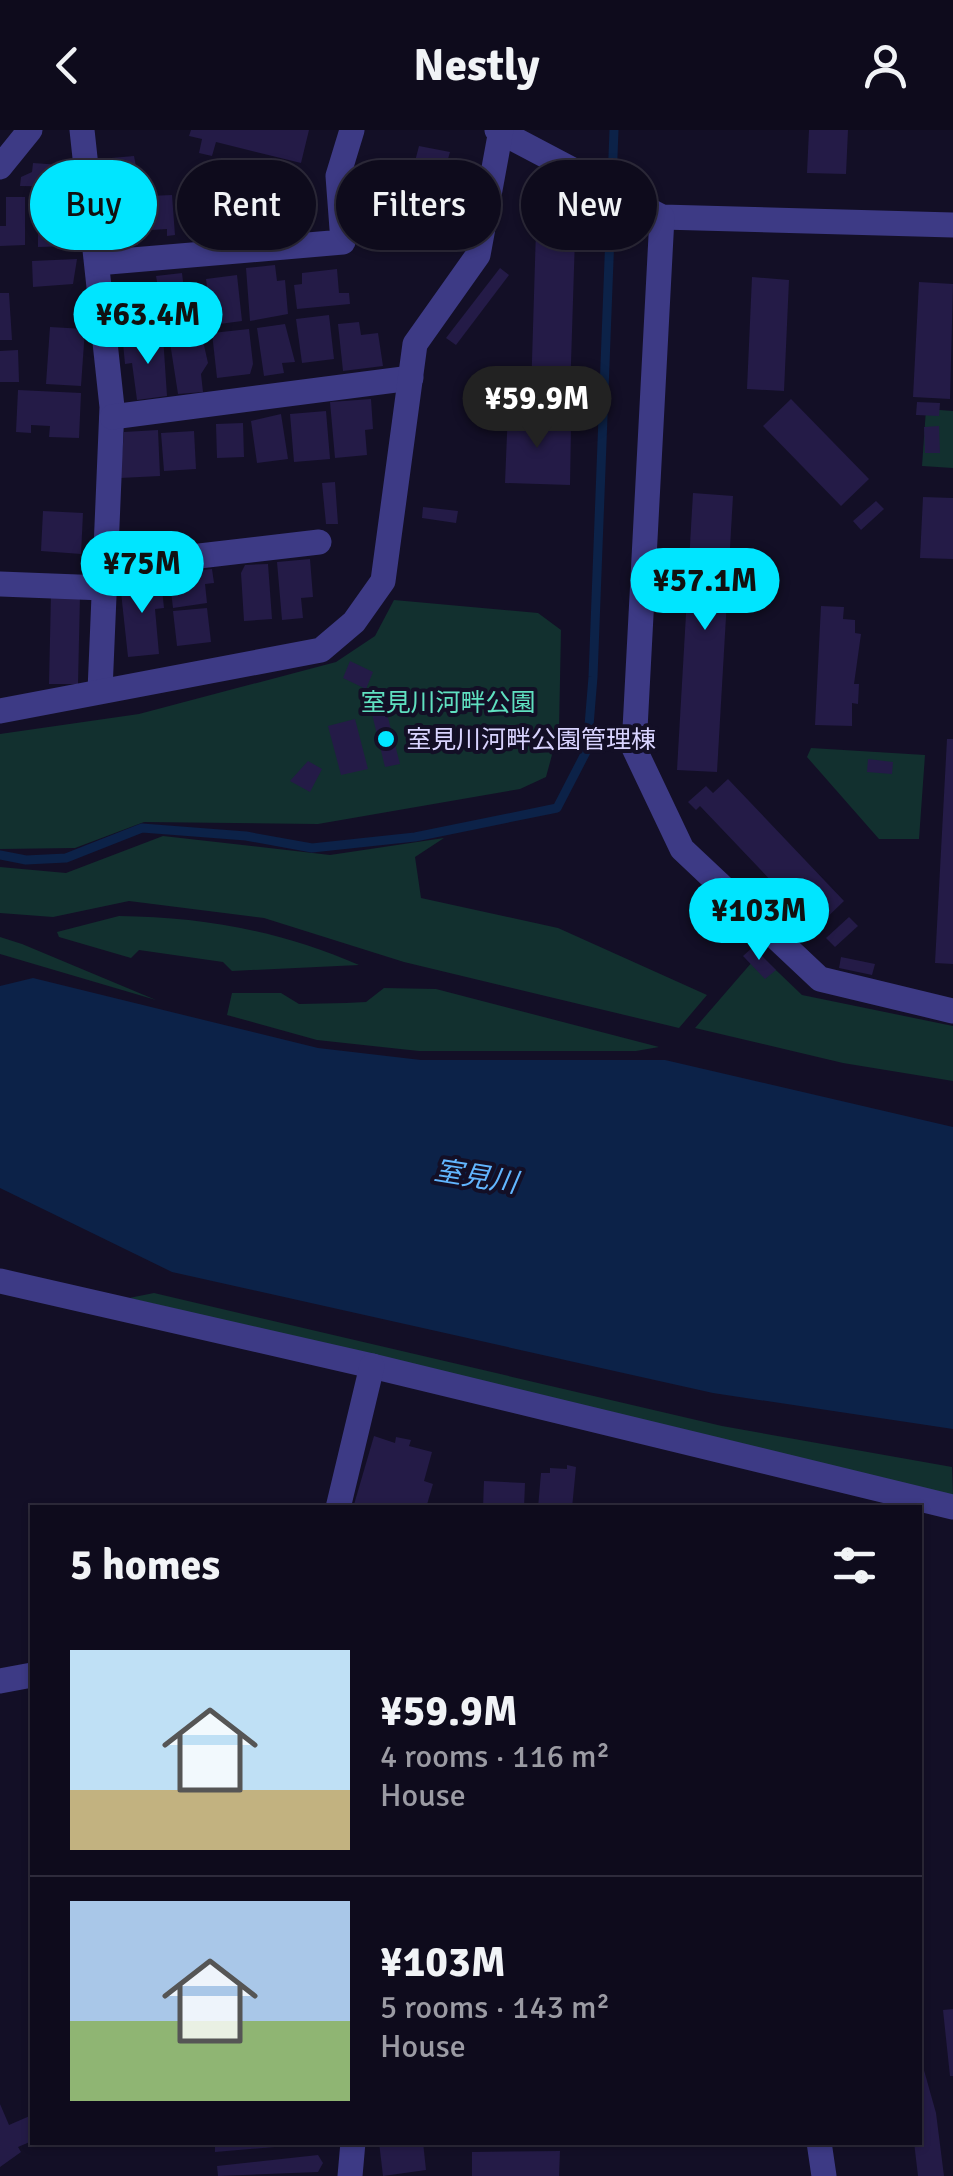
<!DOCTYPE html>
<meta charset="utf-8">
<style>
:root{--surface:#0e0b1c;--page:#171425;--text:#f1f3f6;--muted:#9b9ba3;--line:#2e2b3b;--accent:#00e5ff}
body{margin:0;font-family:Signika,"Noto Sans JP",sans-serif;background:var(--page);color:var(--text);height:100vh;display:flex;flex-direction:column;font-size:38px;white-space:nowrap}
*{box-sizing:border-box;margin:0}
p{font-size:32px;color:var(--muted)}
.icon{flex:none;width:55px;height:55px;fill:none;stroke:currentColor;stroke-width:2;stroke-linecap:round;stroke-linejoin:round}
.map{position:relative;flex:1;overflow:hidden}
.drawer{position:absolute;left:30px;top:1375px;width:892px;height:640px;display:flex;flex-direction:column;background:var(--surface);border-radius:0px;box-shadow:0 2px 8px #0004,0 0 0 2px var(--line)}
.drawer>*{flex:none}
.hud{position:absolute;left:30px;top:30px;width:895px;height:90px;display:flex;gap:20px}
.price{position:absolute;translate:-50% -85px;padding:0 22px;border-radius:35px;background:var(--accent);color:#111;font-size:32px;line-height:65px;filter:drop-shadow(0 2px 5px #0008)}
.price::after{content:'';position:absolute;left:50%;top:60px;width:30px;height:22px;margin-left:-15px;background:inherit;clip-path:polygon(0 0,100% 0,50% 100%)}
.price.active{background:#222;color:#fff}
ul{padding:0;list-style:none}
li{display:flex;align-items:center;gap:30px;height:250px;padding:0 40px}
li+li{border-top:2px solid var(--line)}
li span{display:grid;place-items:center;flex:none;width:280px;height:200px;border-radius:0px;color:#555}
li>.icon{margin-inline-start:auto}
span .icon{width:120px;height:120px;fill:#fffc;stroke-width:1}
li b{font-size:42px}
h2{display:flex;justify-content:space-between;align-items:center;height:120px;padding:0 40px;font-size:42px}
.chip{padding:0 35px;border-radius:45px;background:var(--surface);box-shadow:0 2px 8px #0004,0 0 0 2px var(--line);font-size:35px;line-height:90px}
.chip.active{background:var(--accent);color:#111}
header{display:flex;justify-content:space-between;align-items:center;height:130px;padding:0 40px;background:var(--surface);font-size:45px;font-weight:700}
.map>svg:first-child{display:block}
</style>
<header><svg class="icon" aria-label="back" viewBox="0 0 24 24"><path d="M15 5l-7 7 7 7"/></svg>Nestly<svg class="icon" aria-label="person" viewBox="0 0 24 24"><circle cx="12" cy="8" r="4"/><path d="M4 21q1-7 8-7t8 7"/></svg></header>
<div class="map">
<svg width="953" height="2046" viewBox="0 0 953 2046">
<rect width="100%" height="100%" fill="#130f26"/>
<g fill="#12302f">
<path d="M 926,279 L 953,281 L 953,338 L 922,336 Z"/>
<path d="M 394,470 L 538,483 L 561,500 L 559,599 L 546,647 L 520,659 L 318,694 L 144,692 L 75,718 L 0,719 L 0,604 L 139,584 L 336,532 L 375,506 Z"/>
<path d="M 811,618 L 925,625 L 919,709 L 879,709 L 807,627 Z"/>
<path d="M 163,706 L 330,725 L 444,708 L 415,727 L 421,768 L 558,798 L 707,865 L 679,898 L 404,832 L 264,788 L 129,771 L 53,787 L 0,783 L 0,737 L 66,743 Z"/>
<path d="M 119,786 C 204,787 280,801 359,835 L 232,841 L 223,832 L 139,820 L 131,828 L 59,807 L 57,802 Z"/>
<path d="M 0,807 L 22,814 L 156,870 L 0,824 Z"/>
<path d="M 759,824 L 802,865 L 953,896 L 953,951 L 843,933 L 695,898 Z"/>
<path d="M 384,858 L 436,859 L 659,917 L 636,921 L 419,921 L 317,910 L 227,885 L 232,863 L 281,863 L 299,874 L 346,873 L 366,872 Z"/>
<path d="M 154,1163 L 722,1296 L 952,1337 L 953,1366 L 129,1168 Z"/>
</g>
<path fill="#0c2248" d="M 33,848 L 318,918 L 421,930 L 665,930 L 953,997 L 953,1299 L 713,1263 L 172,1142 L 0,1058 L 0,856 Z"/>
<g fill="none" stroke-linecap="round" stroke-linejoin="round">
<path stroke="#0c2248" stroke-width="9" d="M 0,725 L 26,730 L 66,728 L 142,698 L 246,706 L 312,718 L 415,707 L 557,678 L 587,620 L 593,547 L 614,0"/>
</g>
<g fill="#241b47">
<path d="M 191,0 L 309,0 L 301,33 L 216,12 L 212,26 L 199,23 L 202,9 L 189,6 Z"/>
<path d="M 809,0 L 848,0 L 846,44 L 807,43 Z"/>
<path d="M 419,16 L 450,22 L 448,29 L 468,33 L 447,122 L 396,109 L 398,100 L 390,98 L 391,92 L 376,88 L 380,68 L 404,74 Z"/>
<path d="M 134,26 L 145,83 L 135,84 L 138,115 L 110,118 L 100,29 Z"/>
<path d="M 33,33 L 60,35 L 60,42 L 72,43 L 72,57 L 20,56 L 21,47 L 32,42 Z"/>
<path d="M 217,58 L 221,101 L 196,103 L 193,60 Z"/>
<path d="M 31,60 L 74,60 L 74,88 L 31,87 Z"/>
<path d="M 172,65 L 175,105 L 167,106 L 167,99 L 151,100 L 149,66 Z"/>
<path d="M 270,65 L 275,101 L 250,105 L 245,68 Z"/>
<path d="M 6,67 L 25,67 L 25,115 L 0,116 L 0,96 L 6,96 Z"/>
<path d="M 305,70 L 310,100 L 291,103 L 286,72 Z"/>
<path d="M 72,96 L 72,116 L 38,117 L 38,97 Z"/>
<path d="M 536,99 L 559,100 L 559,107 L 575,107 L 570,265 L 531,264 Z"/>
<path d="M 77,129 L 73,154 L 33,157 L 32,131 Z"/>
<path d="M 275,135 L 277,151 L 285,150 L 288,184 L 250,191 L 246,138 Z"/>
<path d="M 500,138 L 509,145 L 456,215 L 446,208 Z"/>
<path d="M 337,139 L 339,163 L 349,163 L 350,174 L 297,179 L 294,155 L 302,154 L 302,143 Z"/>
<path d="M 182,143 L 184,160 L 199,158 L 204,198 L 166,203 L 156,146 Z"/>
<path d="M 237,145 L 242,191 L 212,195 L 206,149 Z"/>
<path d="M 752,147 L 789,150 L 784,261 L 747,259 Z"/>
<path d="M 919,152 L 953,154 L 950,269 L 913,267 Z"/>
<path d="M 153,159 L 158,202 L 125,205 L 120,163 Z"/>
<path d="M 0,163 L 9,163 L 12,210 L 0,210 Z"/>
<path d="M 329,185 L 334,229 L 302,233 L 296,189 Z"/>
<path d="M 359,192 L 361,205 L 378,203 L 383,236 L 343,241 L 338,194 Z"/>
<path d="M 285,194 L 295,232 L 282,233 L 284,243 L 264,246 L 257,198 Z"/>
<path d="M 50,197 L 85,199 L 81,256 L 46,254 Z"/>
<path d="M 249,199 L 253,234 L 250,244 L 217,248 L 212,203 Z"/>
<path d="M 201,202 L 208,233 L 201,244 L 203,262 L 178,264 L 169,206 Z"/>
<path d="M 163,206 L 167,266 L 137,270 L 132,233 L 125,234 L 123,213 Z"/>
<path d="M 18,220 L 19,252 L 0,252 L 0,221 Z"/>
<path d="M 18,260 L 81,263 L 79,308 L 49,307 L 50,296 L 31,295 L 31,303 L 16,302 Z"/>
<path d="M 371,269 L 373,299 L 365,300 L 367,325 L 335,328 L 330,272 Z"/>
<path d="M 791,269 L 869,349 L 841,376 L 763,296 Z"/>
<path d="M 917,272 L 940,273 L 939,286 L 916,285 Z"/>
<path d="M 508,280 L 538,281 L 538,295 L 571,296 L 570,355 L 505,353 Z"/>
<path d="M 326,281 L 330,329 L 294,332 L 290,284 Z"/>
<path d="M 281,284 L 288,329 L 257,333 L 251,291 Z"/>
<path d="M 243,293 L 244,327 L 217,328 L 216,294 Z"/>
<path d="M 939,296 L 940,323 L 925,323 L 924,297 Z"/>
<path d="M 158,300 L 160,346 L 120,348 L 124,302 Z"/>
<path d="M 194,301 L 196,339 L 164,341 L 161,303 Z"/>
<path d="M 335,352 L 338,394 L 326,394 L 322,353 Z"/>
<path d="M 693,363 L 733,366 L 717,642 L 677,640 Z"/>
<path d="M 923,367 L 953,368 L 953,429 L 920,428 Z"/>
<path d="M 876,371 L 884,379 L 861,400 L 853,391 Z"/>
<path d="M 423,377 L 458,381 L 456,393 L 422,388 Z"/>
<path d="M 43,381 L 83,383 L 81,424 L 41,421 Z"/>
<path d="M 310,429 L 313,467 L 301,468 L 303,488 L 282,490 L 277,432 Z"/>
<path d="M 268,434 L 272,489 L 244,491 L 241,443 L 245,435 Z"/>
<path d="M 212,439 L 214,453 L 205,454 L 207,473 L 173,478 L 169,444 Z"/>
<path d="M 161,449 L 164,478 L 155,479 L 159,524 L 128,527 L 120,453 Z"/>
<path d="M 51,464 L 80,465 L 78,554 L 49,554 Z"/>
<path d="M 821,476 L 844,477 L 843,489 L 855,490 L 855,503 L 861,504 L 854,554 L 859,554 L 858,574 L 852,573 L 852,596 L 815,595 Z"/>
<path d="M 207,478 L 211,512 L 177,516 L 173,481 Z"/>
<path d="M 350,531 L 373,542 L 366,559 L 343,548 Z"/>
<path d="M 386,580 L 400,634 L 385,637 L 372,584 Z"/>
<path d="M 355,589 L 368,639 L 341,645 L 328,596 Z"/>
<path d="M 947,609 L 953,609 L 953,834 L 935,833 Z"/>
<path d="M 868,629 L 893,632 L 892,644 L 867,642 Z"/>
<path d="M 308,631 L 322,639 L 310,662 L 290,651 Z"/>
<path d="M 728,649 L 844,771 L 816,798 L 700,676 L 696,680 L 688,672 L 706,656 L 713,663 Z"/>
<path d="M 849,787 L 858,796 L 835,817 L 826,808 Z"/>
<path d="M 753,817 L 776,840 L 765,849 L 743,826 Z"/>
<path d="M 841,827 L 875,834 L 872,845 L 839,838 Z"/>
<path d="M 374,1306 L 395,1313 L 396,1307 L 411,1310 L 409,1316 L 432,1322 L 424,1351 L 433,1354 L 426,1378 L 353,1378 Z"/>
<path d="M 567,1335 L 576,1337 L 572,1378 L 538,1378 L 541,1343 L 550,1343 L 550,1338 L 567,1339 Z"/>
<path d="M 484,1351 L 525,1353 L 524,1378 L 483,1378 Z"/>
<path d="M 953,1879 L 953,1946 L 950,1946 L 943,1880 Z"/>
<path d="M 920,1926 L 936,1983 L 944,2046 L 918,2046 L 914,2012 L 920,2012 Z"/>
<path d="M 0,1974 L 9,1995 L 32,1985 L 32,2011 L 18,2017 L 21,2022 L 0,2037 Z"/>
<path d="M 215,2012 L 299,2012 L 299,2015 L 215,2022 Z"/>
<path d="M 379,2012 L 423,2012 L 426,2040 L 383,2046 Z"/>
<path d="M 560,2021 L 559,2046 L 472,2046 L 472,2022 Z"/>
<path d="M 318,2025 L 323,2033 L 318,2042 L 218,2046 L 217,2036 Z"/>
</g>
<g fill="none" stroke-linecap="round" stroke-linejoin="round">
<g stroke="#3d3a85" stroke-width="25">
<path d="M 82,0 L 112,277 L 100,561"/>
<path d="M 497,0 L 662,87 L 953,95"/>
<path d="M 0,37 L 30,0"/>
<path d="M 662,87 L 634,618 L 682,719 L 820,849 L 953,881"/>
<path d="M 97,133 L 343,112 L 338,46 L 352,0"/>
<path d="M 112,287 L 411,248"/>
<path d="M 105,437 L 319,412"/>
<path d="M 0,454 L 104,458"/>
<path d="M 0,581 L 321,520 L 354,492 L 383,451 L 415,214 L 478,125 L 501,0"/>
<path d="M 0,1151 L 372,1236 L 953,1377"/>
<path d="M 338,1378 L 372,1236"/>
<path d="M 0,1551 L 32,1545"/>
<path d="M 819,2012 L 824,2046"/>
<path d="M 350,2046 L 353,2012"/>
</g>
</g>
<circle fill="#00e5ff" stroke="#130f26" stroke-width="4" cx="386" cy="609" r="10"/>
<g text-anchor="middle" stroke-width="8" stroke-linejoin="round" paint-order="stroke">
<g font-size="25" fill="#5fe0c0" stroke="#130f26">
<text x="448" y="581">室見川河畔公園</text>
</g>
<g font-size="25" fill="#d9d4ff" stroke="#130f26" text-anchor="start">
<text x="406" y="618">室見川河畔公園管理棟</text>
</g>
<g font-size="28" font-style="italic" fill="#62b6ff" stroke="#130f26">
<text transform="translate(476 1046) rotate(9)" y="10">室見川</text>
</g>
</g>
</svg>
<b class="price" style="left:148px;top:237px">¥63.4M</b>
<b class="price active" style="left:537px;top:321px">¥59.9M</b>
<b class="price" style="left:142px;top:486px">¥75M</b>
<b class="price" style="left:705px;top:503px">¥57.1M</b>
<b class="price" style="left:759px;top:833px">¥103M</b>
<div class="hud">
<a class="chip active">Buy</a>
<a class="chip">Rent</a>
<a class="chip">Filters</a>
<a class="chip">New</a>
</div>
<section class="drawer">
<h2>5 homes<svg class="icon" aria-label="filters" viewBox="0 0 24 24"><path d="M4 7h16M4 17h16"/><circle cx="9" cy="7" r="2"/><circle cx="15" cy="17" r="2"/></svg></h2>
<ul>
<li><span style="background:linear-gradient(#bfe0f5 70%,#c2b280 0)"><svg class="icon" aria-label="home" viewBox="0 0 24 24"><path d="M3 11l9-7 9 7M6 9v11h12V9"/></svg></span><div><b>¥59.9M</b><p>4 rooms · 116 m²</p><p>House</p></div></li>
<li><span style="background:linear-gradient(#a9c7e8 60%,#8fb573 0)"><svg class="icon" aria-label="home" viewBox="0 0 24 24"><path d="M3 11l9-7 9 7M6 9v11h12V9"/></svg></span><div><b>¥103M</b><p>5 rooms · 143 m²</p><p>House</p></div></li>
</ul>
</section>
</div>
